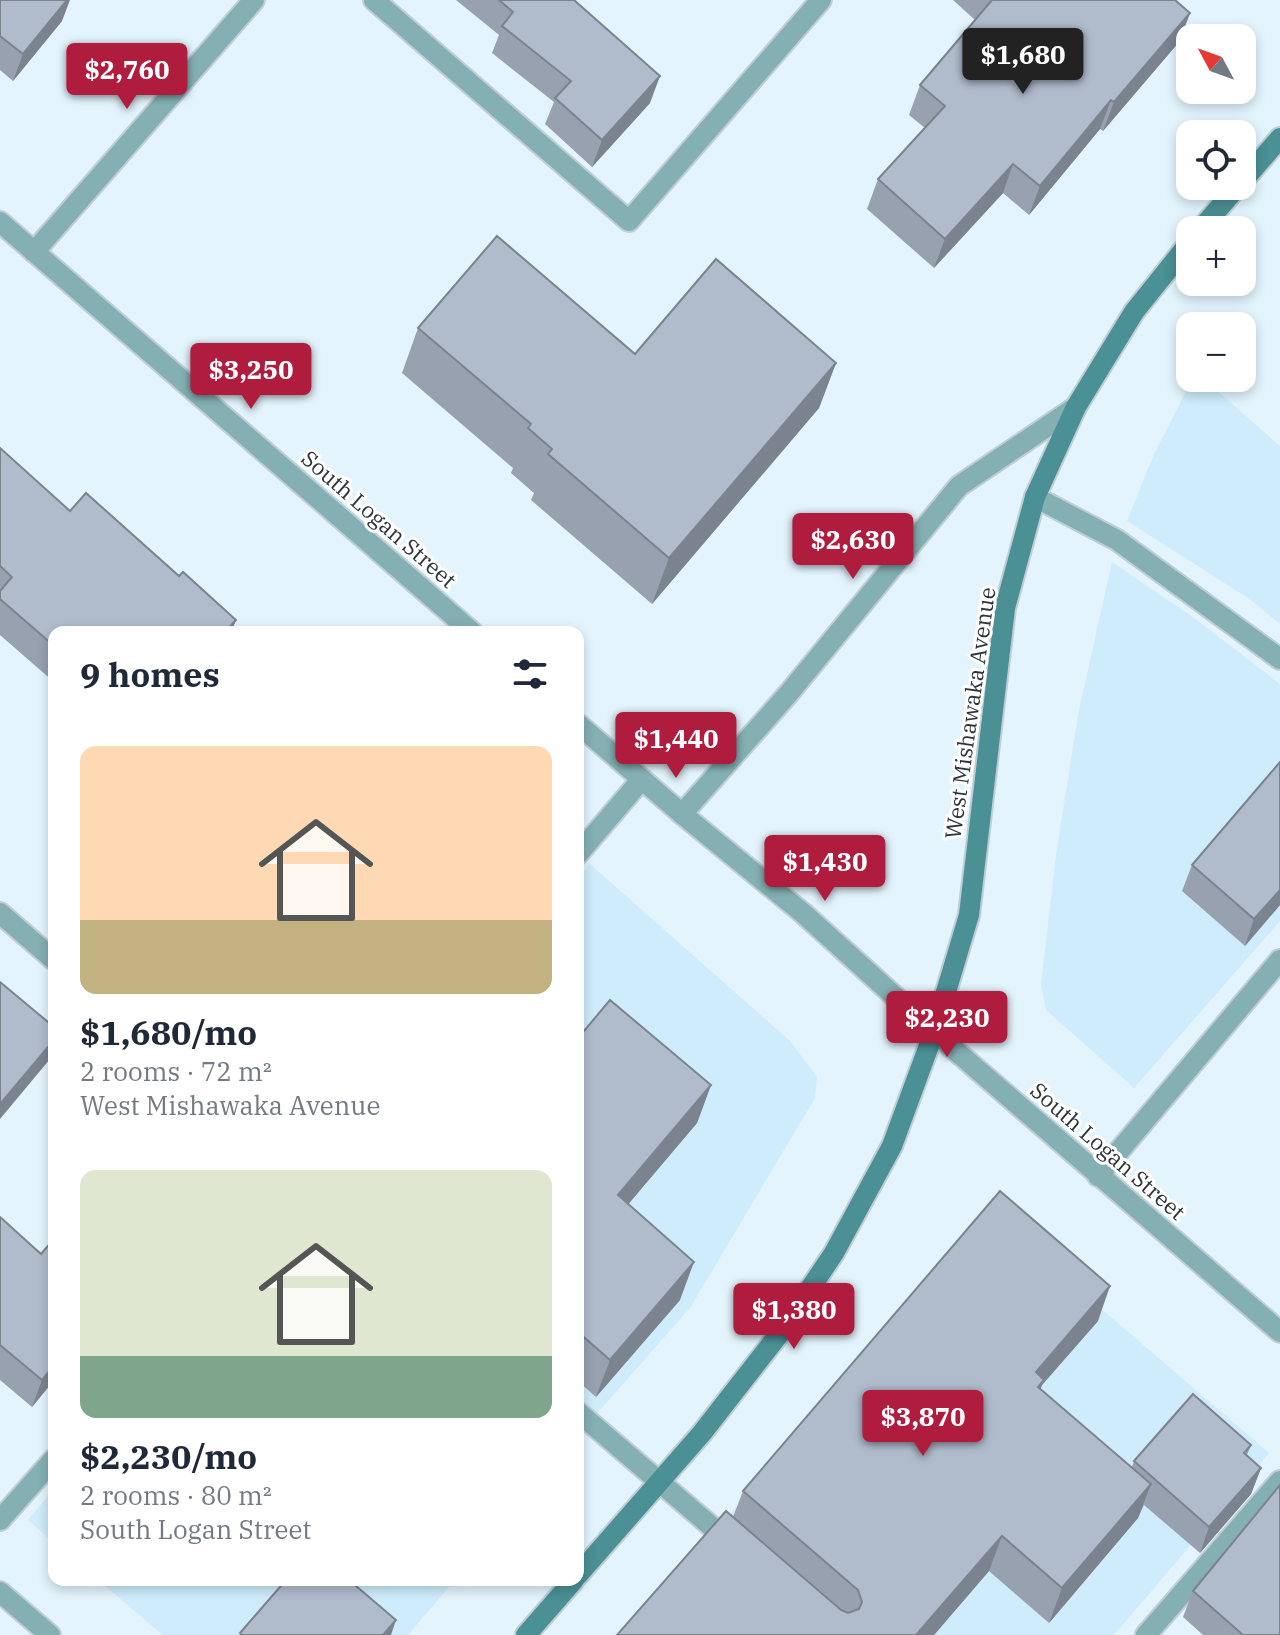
<!DOCTYPE html>
<meta charset="utf-8">
<style>
:root{--surface:#fff;--page:#f6f6f7;--text:#1f2937;--muted:#747a83;--accent:#b01c3e}
body{margin:0;font-family:"IBM Plex Serif",serif;background:var(--page);color:var(--text);height:100vh;display:flex;flex-direction:column;font-size:30px;white-space:nowrap}
*{box-sizing:border-box;margin:0}
p{font-size:26px;color:var(--muted)}
.icon{flex:none;width:44px;height:44px;fill:none;stroke:currentColor;stroke-width:2;stroke-linecap:round;stroke-linejoin:round}
.map{position:relative;flex:1;overflow:hidden}
.details{position:absolute;left:48px;top:626px;width:536px;height:960px;display:flex;flex-direction:column;background:var(--surface);border-radius:16px;box-shadow:0 4px 12px #0003}
.details>*{flex:none}
.needle{width:52px;rotate:311deg}
.controls{position:absolute;left:1176px;top:24px;display:grid;gap:16px}
.controls a{display:grid;place-items:center;width:80px;height:80px;border-radius:16px;background:var(--surface);box-shadow:0 4px 12px #0003;font-size:40px}
.price{position:absolute;translate:-50% -68px;padding:0 18px;border-radius:8px;background:var(--accent);color:#fff;font-size:26px;line-height:52px;filter:drop-shadow(0 2px 4px #0008)}
.price::after{content:'';position:absolute;left:50%;top:48px;width:24px;height:18px;margin-left:-12px;background:inherit;clip-path:polygon(0 0,100% 0,50% 100%)}
.price.active{background:#222;color:#fff}
ul{padding:0;list-style:none}
li{display:grid;align-content:center;gap:16px;height:424px;padding:0 32px}
li span{display:grid;place-items:center;height:248px;border-radius:16px;color:#555}
li>.icon{margin-inline-start:auto}
span .icon{width:144px;height:144px;fill:#fffc;stroke-width:1}
li b{font-size:34px}
h2{display:flex;justify-content:space-between;align-items:center;height:96px;padding:0 32px;font-size:34px}
.map>svg:first-child{display:block}
</style>
<div class="map">
<svg width="1280" height="1635" viewBox="0 0 1280 1635">
<rect width="100%" height="100%" fill="#e3f4fd"/>
<g fill="#ceecfb">
<path d="M 1193,378 L 1203,378 L 1280,446 L 1280,624 L 1251,600 L 1127,521 L 1154,454 Z"/>
<path d="M 1112,562 L 1194,618 L 1280,684 L 1280,921 L 1134,1088 L 1046,1010 L 1041,985 L 1056,855 L 1078,715 Z"/>
<path d="M 590,864 L 790,1041 L 817,1077 L 815,1098 L 690,1308 L 578,1435 L 578,878 Z"/>
<path d="M 989,1221 L 1005,1226 L 1269,1453 L 1114,1635 L 623,1635 Z"/>
<path d="M 54,1489 L 54,1543 L 28,1520 Z"/>
<path d="M 98,1580 L 455,1580 L 408,1635 L 163,1635 Z"/>
</g>
<g fill="none" stroke-linecap="round" stroke-linejoin="round">
<defs>
<g id="service">
<path d="M 374,0 L 629,221 L 821,0"/>
<path d="M 1035,497 L 1117,540 L 1280,659"/>
<path d="M 578,854 L 642,779"/>
<path d="M 0,913 L 54,960"/>
<path d="M 1098,1176 L 1280,960"/>
<path d="M 578,1412 L 733,1545"/>
<path d="M 0,1520 L 54,1459"/>
<path d="M 1146,1635 L 1280,1481"/>
</g>
<g id="minor">
<path d="M 34,252 L 254,0"/>
<path d="M 682,814 L 789,693 L 959,486 L 1076,407"/>
<path d="M 0,1592 L 50,1635"/>
</g>
<g id="tertiary">
<path d="M 0,222 L 472,632"/>
<path d="M 578,724 L 682,814 L 804,914 L 934,1032 L 1280,1332"/>
</g>
<g id="secondary">
<path d="M 1242,182 L 1280,138"/>
<path d="M 1200,230 L 1238,186"/>
<path d="M 578,1575 L 702,1433 L 780,1333 L 834,1253 L 892,1146 L 934,1032 L 969,915 L 1005,608 L 1035,497 L 1076,407 L 1134,312 L 1190,242"/>
<path d="M 526,1635 L 574,1580"/>
</g>
</defs>
<use href="#service" stroke="#bfced6" stroke-width="24"/>
<use href="#minor" stroke="#bfced6" stroke-width="24"/>
<use href="#tertiary" stroke="#bfced6" stroke-width="24"/>
<use href="#secondary" stroke="#bfced6" stroke-width="24"/>
<use href="#service" stroke="#84b0b3" stroke-width="20"/>
<use href="#minor" stroke="#84b0b3" stroke-width="20"/>
<use href="#tertiary" stroke="#84b0b3" stroke-width="20"/>
<use href="#secondary" stroke="#4a9094" stroke-width="20"/>
</g>
<g fill="#97a1af">
<path d="M 0,0 L 62,21 L 13,81 L 0,70 Z"/>
<path d="M 456,0 L 574,0 L 650,103 L 592,167 L 545,124 L 554,102 L 492,53 L 499,35 Z"/>
<path d="M 953,0 L 1175,0 L 1190,13 L 1179,42 L 1103,131 L 1100,129 L 1029,215 L 1003,193 L 934,268 L 867,209 L 878,179 L 925,128 L 909,115 L 920,85 L 975,20 Z"/>
<path d="M 418,328 L 635,354 L 836,363 L 819,408 L 652,604 L 531,500 L 534,493 L 511,473 L 513,468 L 402,373 Z"/>
<path d="M 0,448 L 70,511 L 179,576 L 236,620 L 231,632 L 54,632 L 54,682 L 0,635 Z"/>
<path d="M 1192,865 L 1280,905 L 1245,946 L 1182,891 Z"/>
<path d="M 578,1038 L 711,1085 L 697,1123 L 628,1204 L 680,1300 L 596,1397 L 578,1381 Z"/>
<path d="M 0,1217 L 41,1254 L 54,1239 L 54,1380 L 32,1407 L 0,1380 Z"/>
<path d="M 1098,1321 L 1042,1385 L 1040,1389 L 1132,1467 L 1134,1461 L 1251,1445 L 1247,1455 L 1261,1468 L 1251,1494 L 1200,1553 L 1144,1505 L 1138,1518 L 1049,1623 L 989,1571 L 934,1635 L 617,1635 L 733,1517 L 743,1491 Z"/>
<path d="M 1193,1591 L 1280,1635 L 1203,1635 L 1183,1617 Z"/>
</g>
<g fill="#7b838f">
<path d="M 67,0 L 70,0 L 62,21 L 13,81 L 23,54 Z"/>
<path d="M 1190,13 L 1179,42 L 1103,131 L 1114,102 Z"/>
<path d="M 660,76 L 650,103 L 592,167 L 602,140 Z"/>
<path d="M 1111,100 L 1100,129 L 1029,215 L 1040,186 Z"/>
<path d="M 1013,164 L 1003,193 L 934,268 L 945,239 Z"/>
<path d="M 836,363 L 819,408 L 652,604 L 669,558 Z"/>
<path d="M 236,620 L 231,632 L 225,632 Z"/>
<path d="M 1280,890 L 1280,905 L 1245,946 L 1254,919 Z"/>
<path d="M 54,1040 L 54,1049 L 50,1059 L 0,1119 L 0,1104 Z"/>
<path d="M 711,1085 L 697,1123 L 604,1233 L 618,1195 Z"/>
<path d="M 694,1262 L 680,1300 L 596,1397 L 610,1360 Z"/>
<path d="M 1110,1286 L 1098,1321 L 1042,1385 L 1031,1414 L 1036,1372 Z"/>
<path d="M 54,1365 L 54,1380 L 32,1407 L 42,1380 Z"/>
<path d="M 1261,1468 L 1251,1494 L 1200,1553 L 1209,1527 Z"/>
<path d="M 1151,1484 L 1138,1518 L 1049,1623 L 1062,1588 Z"/>
<path d="M 1002,1536 L 989,1571 L 934,1635 L 916,1635 Z"/>
<path d="M 396,1620 L 391,1635 L 383,1635 Z"/>
</g>
<g fill="#b0bbcc" stroke="#7b838f" stroke-width="2">
<path d="M 0,0 L 67,0 L 23,54 L 0,36 Z"/>
<path d="M 499,0 L 574,0 L 660,76 L 602,140 L 555,98 L 571,81 L 502,26 L 513,12 Z"/>
<path d="M 992,0 L 1175,0 L 1190,13 L 1114,102 L 1111,100 L 1040,186 L 1013,164 L 945,239 L 878,179 L 945,106 L 920,85 Z"/>
<path d="M 497,236 L 635,354 L 716,259 L 836,363 L 669,558 L 548,454 L 552,449 L 528,428 L 531,424 L 418,328 Z"/>
<path d="M 0,448 L 70,511 L 86,493 L 179,576 L 183,572 L 236,620 L 225,632 L 54,632 L 54,646 L 0,599 L 0,591 L 12,577 L 0,566 Z"/>
<path d="M 1280,762 L 1280,890 L 1254,919 L 1192,865 Z"/>
<path d="M 0,982 L 54,1027 L 54,1040 L 0,1104 Z"/>
<path d="M 610,1000 L 711,1085 L 618,1195 L 694,1262 L 610,1360 L 578,1332 L 578,1159 L 579,1158 L 578,1156 L 578,1038 Z"/>
<path d="M 1000,1191 L 1110,1286 L 1036,1372 L 1044,1380 L 1038,1387 L 1151,1484 L 1062,1588 L 1002,1536 L 916,1635 L 617,1635 L 726,1511 L 841,1610 L 848,1613 L 859,1609 L 862,1602 L 858,1590 L 743,1491 Z"/>
<path d="M 0,1217 L 41,1254 L 54,1239 L 54,1365 L 42,1380 L 0,1345 Z"/>
<path d="M 1193,1394 L 1251,1445 L 1244,1453 L 1261,1468 L 1209,1527 L 1134,1461 Z"/>
<path d="M 1280,1485 L 1280,1635 L 1243,1635 L 1193,1591 Z"/>
<path d="M 286,1580 L 349,1580 L 396,1620 L 383,1635 L 242,1635 L 240,1633 Z"/>
</g>
<g text-anchor="middle" stroke-width="6" stroke-linejoin="round" paint-order="stroke">
<g font-size="22" fill="#2d3539" stroke="#fff">
<text transform="translate(379 519) rotate(41)" y="8">South Logan Street</text>
<text transform="translate(970 713) rotate(-82)" y="8">West Mishawaka Avenue</text>
<text transform="translate(1108 1151) rotate(41)" y="8">South Logan Street</text>
</g>
</g>
</svg>
<div class="controls">
<a><svg class="needle" viewBox="-14 -14 28 28"><path d="M0-13l5 13h-10z" fill="#e53935"/><path d="M0 13l5-13h-10z" fill="#747a83"/></svg></a>
<a><svg class="icon" aria-label="locate" viewBox="0 0 24 24"><circle cx="12" cy="12" r="6"/><path d="M12 2v4M12 18v4M2 12h4M18 12h4"/></svg></a>
<a>+</a>
<a>−</a>
</div>
<b class="price active" style="left:1023px;top:96px">$1,680</b>
<b class="price" style="left:127px;top:111px">$2,760</b>
<b class="price" style="left:251px;top:411px">$3,250</b>
<b class="price" style="left:853px;top:581px">$2,630</b>
<b class="price" style="left:676px;top:780px">$1,440</b>
<b class="price" style="left:825px;top:903px">$1,430</b>
<b class="price" style="left:947px;top:1059px">$2,230</b>
<b class="price" style="left:794px;top:1351px">$1,380</b>
<b class="price" style="left:923px;top:1458px">$3,870</b>
<section class="details">
<h2>9 homes<svg class="icon" aria-label="filters" viewBox="0 0 24 24"><path d="M4 7h16M4 17h16"/><circle cx="9" cy="7" r="2"/><circle cx="15" cy="17" r="2"/></svg></h2>
<ul>
<li><span style="background:linear-gradient(#ffd9b3 70%,#c2b280 0)"><svg class="icon" aria-label="home" viewBox="0 0 24 24"><path d="M3 11l9-7 9 7M6 9v11h12V9"/></svg></span><div><b>$1,680/mo</b><p>2 rooms · 72 m²</p><p>West Mishawaka Avenue</p></div></li>
<li><span style="background:linear-gradient(#dfe7d0 75%,#7fa58c 0)"><svg class="icon" aria-label="home" viewBox="0 0 24 24"><path d="M3 11l9-7 9 7M6 9v11h12V9"/></svg></span><div><b>$2,230/mo</b><p>2 rooms · 80 m²</p><p>South Logan Street</p></div></li>
</ul>
</section>
</div>
